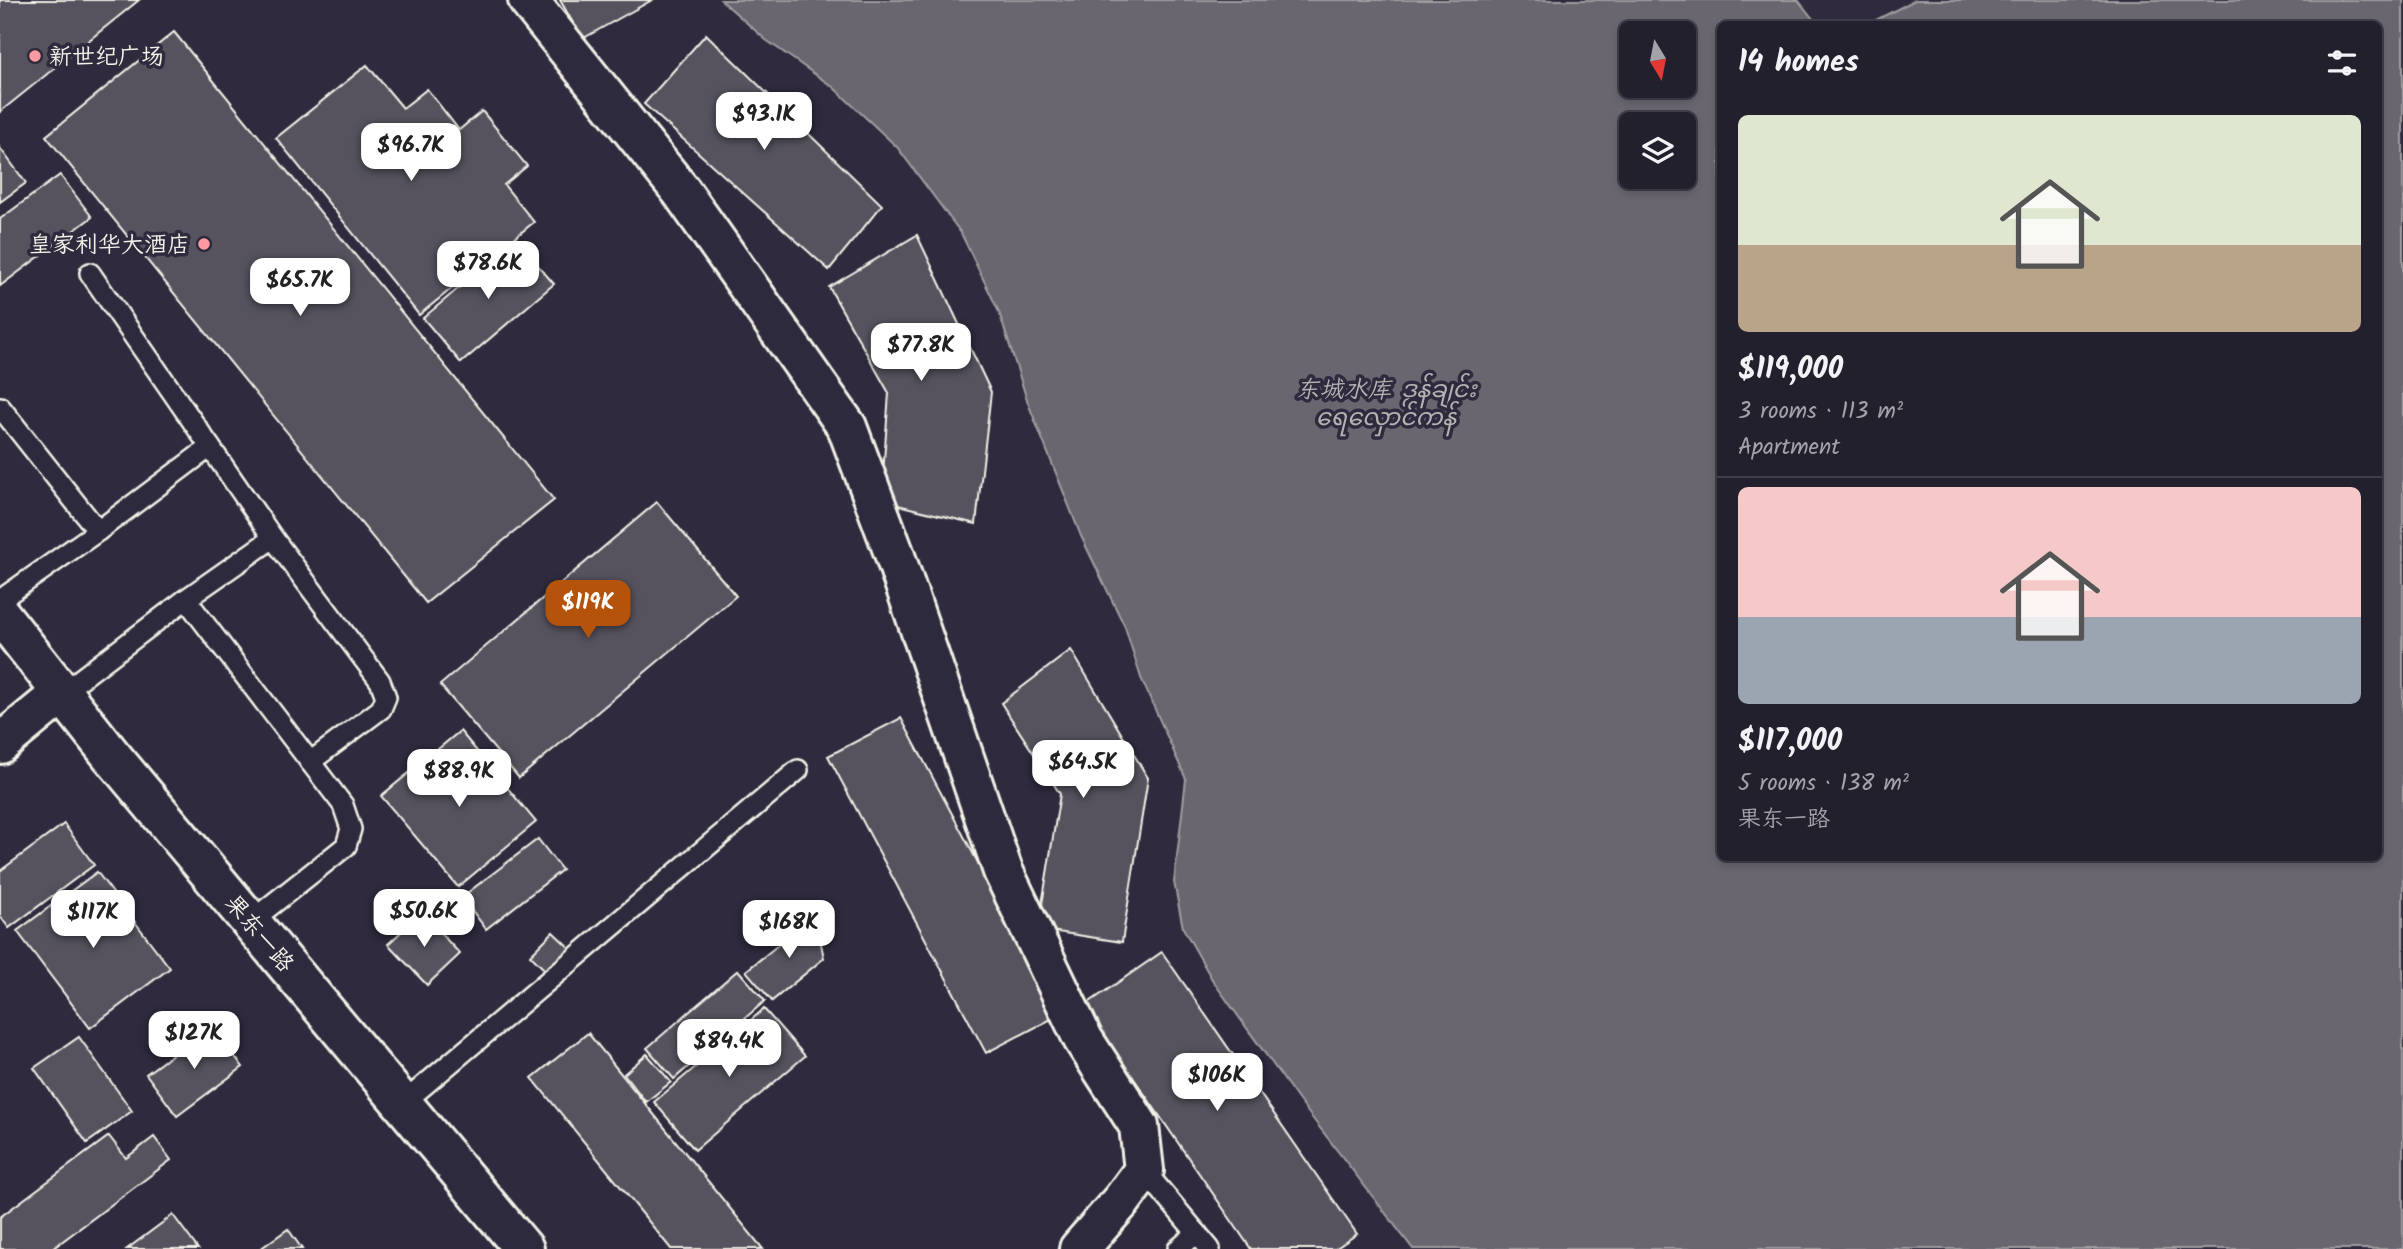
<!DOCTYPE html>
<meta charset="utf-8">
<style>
:root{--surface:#23202e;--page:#2f2d3a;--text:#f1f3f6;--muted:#a3a3aa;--line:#403e4a;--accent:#b45309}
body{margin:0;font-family:Kalam,"LXGW WenKai TC","Noto Sans Myanmar",sans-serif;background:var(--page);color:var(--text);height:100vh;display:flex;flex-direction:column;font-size:26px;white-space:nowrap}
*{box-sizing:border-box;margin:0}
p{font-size:23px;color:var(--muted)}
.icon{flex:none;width:38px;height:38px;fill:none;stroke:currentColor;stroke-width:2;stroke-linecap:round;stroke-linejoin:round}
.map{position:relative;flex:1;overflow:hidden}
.side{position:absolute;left:1717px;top:21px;width:665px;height:840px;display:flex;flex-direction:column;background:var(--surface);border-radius:10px;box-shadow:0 4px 10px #0003,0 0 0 2px var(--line)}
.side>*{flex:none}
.needle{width:46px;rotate:170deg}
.buttons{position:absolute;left:1619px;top:21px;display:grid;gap:14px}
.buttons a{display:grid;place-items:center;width:77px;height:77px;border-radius:10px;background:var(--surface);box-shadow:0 4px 10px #0003,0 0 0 2px var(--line);font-size:35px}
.price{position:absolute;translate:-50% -60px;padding:0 16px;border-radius:14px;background:#fff;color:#222;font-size:23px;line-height:46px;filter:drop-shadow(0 2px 4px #0008)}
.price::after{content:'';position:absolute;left:50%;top:42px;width:21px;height:16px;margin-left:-10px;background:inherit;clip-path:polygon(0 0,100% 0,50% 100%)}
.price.on{background:var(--accent);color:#fff}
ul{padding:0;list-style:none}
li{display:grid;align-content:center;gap:14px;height:371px;padding:0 21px}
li+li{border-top:2px solid var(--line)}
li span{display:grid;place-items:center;height:217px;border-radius:10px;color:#555}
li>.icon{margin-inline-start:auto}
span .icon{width:126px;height:126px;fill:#fffc;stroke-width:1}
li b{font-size:30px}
h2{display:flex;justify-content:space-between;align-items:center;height:84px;padding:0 21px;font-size:30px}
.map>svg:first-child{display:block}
</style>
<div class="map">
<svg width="2403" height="1249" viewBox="0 0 2403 1249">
<rect width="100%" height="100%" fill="#2f2a3d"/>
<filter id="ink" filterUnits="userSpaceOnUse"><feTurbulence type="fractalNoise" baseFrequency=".0143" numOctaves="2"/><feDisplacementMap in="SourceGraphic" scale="14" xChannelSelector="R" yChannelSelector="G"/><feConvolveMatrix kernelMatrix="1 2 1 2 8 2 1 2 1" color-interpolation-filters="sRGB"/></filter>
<g filter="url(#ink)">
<path fill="#6a6670" stroke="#a19ea0" stroke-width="2" fill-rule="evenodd" d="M 721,0 L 1798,0 L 1817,24 L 1720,24 L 1720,858 L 2378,858 L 2378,24 L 1831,24 L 1874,21 L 1915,0 L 2403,0 L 2403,1249 L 1413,1249 L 1300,1102 L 1213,981 L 1183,928 L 1174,882 L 1186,779 L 1141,678 L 1125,627 L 1081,536 L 1028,403 L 999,312 L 961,233 L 897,147 L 833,87 L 766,40 ZM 1631,33 L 1684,33 L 1684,86 L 1631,86 ZM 1631,124 L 1684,124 L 1684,177 L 1631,177 Z"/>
<g fill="#56525f" stroke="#f4f1e8" stroke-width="2">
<path d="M 0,0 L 139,0 L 0,112 Z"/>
<path d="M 560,0 L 652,0 L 582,39 Z"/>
<path d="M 174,32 L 554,500 L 426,603 L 46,136 Z"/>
<path d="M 706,34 L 882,205 L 829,270 L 644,104 Z"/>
<path d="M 367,65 L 403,108 L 427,89 L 459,130 L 482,111 L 527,166 L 504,185 L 534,222 L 419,315 L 276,138 Z"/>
<path d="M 0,148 L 26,183 L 0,202 Z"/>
<path d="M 60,175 L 92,217 L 0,286 L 0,219 Z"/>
<path d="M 917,235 L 991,392 L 976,524 L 881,501 L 889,393 L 829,287 Z"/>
<path d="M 516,240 L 554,284 L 461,363 L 423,318 Z"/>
<path d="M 657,502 L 736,596 L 519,778 L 440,685 Z"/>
<path d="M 1071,650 L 1148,778 L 1122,942 L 1038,929 L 1060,794 L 1001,703 Z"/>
<path d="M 901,718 L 1059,1015 L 986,1053 L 828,756 Z"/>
<path d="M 460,731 L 536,822 L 458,887 L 381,796 Z"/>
<path d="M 64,824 L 94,865 L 9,928 L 0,916 L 0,871 Z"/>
<path d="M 538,839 L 562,870 L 486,929 L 462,897 Z"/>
<path d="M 97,872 L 170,968 L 90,1028 L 17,931 Z"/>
<path d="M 422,913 L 460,954 L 427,985 L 388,944 Z"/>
<path d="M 815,915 L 824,958 L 772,1001 L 746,971 Z"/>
<path d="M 553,932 L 574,952 L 550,975 L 530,955 Z"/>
<path d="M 1162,952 L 1357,1234 L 1335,1249 L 1251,1249 L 1084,1006 Z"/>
<path d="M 738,970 L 765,1001 L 674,1079 L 647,1048 Z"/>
<path d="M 764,1009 L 805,1056 L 695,1150 L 654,1102 Z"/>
<path d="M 211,1026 L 243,1067 L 177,1116 L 146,1074 Z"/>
<path d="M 588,1033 L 763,1249 L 671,1249 L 532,1078 Z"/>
<path d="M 79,1037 L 132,1111 L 87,1143 L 34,1068 Z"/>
<path d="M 647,1054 L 671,1082 L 646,1102 L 624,1074 Z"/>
<path d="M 109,1136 L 126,1158 L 154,1137 L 171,1160 L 52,1249 L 0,1249 L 0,1217 Z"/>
<path d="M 173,1215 L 198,1249 L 127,1249 Z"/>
<path d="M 288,1229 L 302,1249 L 260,1249 Z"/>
</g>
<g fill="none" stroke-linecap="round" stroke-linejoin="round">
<defs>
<g id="lane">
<path d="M 90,273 L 273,538 L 380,681 L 386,697 L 381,709 L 310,762"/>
<path d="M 0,407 L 98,531 L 0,600"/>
<path d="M 98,531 L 210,447"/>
<path d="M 186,599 L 343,805 L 351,829 L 346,846 L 250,922"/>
<path d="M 62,693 L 186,599 L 273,538"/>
<path d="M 402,1104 L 798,770"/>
<path d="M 1144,1170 L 1210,1249"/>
<path d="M 1178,1249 L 1197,1233"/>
</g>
<path id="street" d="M 0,744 L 62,693"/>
<g id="secondary">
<path d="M 528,0 L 681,191 L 847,427 L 894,553 L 1003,871 L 1083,1039 L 1139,1126 L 1144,1170 L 1122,1200 L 1079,1249"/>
<path d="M 0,614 L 111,755 L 524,1249"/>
</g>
</defs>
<use href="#lane" stroke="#f4f1e8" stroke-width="24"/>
<use href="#street" stroke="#f4f1e8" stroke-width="44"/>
<use href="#secondary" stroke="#f4f1e8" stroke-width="44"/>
<use href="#lane" stroke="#2f2a3d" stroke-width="19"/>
<use href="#street" stroke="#2f2a3d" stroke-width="38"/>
<use href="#secondary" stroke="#2f2a3d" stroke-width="38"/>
</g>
</g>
<g fill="#ff9aa2" stroke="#2f2a3d" stroke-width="2.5">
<circle cx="35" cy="56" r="7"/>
<circle cx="204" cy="244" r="7"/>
</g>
<g text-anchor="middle" stroke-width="7" stroke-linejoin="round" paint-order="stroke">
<g font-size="23" fill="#f4f1e8" stroke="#2f2a3d" text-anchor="start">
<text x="49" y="64">新世纪广场</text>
<text x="190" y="252" text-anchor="end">皇家利华大酒店</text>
</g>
<g font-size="23" fill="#f4f1e8" stroke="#2f2a3d">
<text transform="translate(260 933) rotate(50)" y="8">果东一路</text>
</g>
<g font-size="24" font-style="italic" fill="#b6b2b2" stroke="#2f2a3d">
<text x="1386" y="397">东城水库 ဒွန်ချင်း<tspan x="1386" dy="28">ရေလှောင်ကန်</tspan></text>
</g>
</g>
</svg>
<div class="buttons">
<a><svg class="needle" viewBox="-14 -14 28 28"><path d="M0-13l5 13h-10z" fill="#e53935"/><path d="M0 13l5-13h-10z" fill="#a3a3aa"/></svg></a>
<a><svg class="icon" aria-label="layers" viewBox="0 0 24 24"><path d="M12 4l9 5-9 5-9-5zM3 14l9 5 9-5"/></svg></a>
</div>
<b class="price" style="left:764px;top:152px">$93.1K</b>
<b class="price" style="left:411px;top:183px">$96.7K</b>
<b class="price" style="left:488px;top:301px">$78.6K</b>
<b class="price" style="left:300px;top:318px">$65.7K</b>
<b class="price" style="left:921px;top:383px">$77.8K</b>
<b class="price on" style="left:588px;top:640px">$119K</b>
<b class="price" style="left:1083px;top:800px">$64.5K</b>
<b class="price" style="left:459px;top:809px">$88.9K</b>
<b class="price" style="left:424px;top:949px">$50.6K</b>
<b class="price" style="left:93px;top:950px">$117K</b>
<b class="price" style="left:789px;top:960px">$168K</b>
<b class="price" style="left:194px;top:1071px">$127K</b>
<b class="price" style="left:729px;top:1079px">$84.4K</b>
<b class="price" style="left:1217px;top:1113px">$106K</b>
<section class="side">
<h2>14 homes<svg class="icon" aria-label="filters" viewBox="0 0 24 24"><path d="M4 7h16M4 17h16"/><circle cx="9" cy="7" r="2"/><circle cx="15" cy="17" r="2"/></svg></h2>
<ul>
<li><span style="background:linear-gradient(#dfe7d0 60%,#b9a48a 0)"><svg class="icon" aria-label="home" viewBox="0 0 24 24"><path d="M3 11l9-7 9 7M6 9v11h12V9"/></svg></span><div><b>$119,000</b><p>3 rooms · 113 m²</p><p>Apartment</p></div></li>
<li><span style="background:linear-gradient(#f6c9c9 60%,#9aa5b1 0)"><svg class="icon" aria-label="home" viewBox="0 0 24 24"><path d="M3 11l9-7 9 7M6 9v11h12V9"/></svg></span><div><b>$117,000</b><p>5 rooms · 138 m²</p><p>果东一路</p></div></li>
</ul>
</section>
</div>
